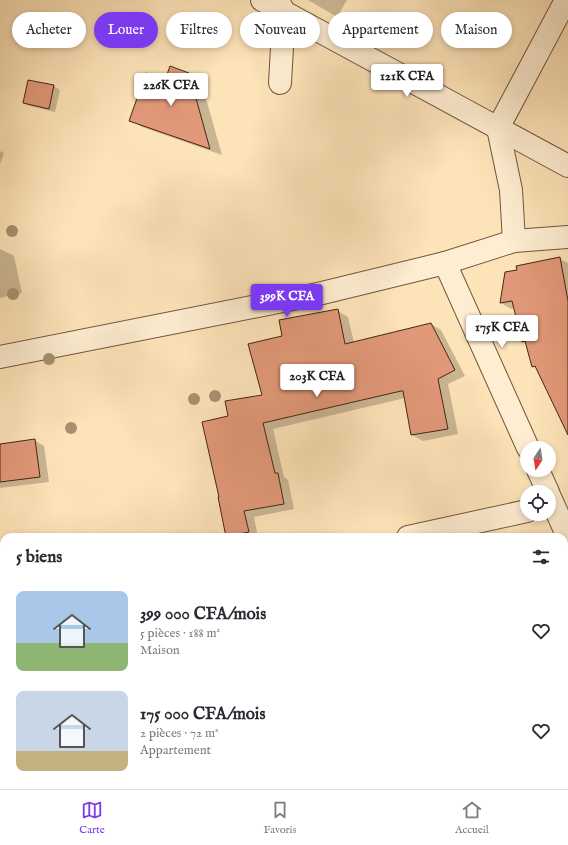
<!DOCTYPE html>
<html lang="fr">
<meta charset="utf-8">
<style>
:root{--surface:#fff;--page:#f2f2f3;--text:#2b2b33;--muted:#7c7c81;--line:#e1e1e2;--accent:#7c3aed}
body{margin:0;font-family:"IM FELL English",serif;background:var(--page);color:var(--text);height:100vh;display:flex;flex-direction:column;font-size:15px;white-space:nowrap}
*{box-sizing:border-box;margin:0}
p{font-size:13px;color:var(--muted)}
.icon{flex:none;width:22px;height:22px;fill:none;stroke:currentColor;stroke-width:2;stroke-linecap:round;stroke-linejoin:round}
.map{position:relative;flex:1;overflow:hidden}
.details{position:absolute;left:0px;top:533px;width:568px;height:256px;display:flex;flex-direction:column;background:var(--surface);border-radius:12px 12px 0 0;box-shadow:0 2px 6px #0003}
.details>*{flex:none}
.top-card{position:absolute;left:12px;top:12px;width:544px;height:36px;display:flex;gap:8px}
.needle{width:26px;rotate:192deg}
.controls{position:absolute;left:520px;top:441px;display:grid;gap:8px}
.controls a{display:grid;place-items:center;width:36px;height:36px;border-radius:50%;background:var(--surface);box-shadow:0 2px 6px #0003;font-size:20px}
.price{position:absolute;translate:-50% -34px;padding:0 9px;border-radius:4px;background:#fff;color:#222;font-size:13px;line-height:26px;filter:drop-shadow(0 1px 2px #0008)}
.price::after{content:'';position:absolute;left:50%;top:24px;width:12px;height:9px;margin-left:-6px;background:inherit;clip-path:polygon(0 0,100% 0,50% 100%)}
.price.selected{background:var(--accent);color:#fff}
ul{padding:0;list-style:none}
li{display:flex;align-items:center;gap:12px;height:100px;padding:0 16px}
li span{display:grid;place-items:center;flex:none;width:112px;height:80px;border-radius:8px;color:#555}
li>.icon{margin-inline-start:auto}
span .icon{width:48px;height:48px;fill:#fffc;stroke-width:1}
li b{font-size:17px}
h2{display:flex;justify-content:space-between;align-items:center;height:48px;padding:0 16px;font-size:17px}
.pill{padding:0 14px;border-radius:18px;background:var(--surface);box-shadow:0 2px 6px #0003;font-size:14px;line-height:36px}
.pill.selected{background:var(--accent);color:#fff}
.tab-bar{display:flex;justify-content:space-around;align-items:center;height:56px;border-top:1px solid var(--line);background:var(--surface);font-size:11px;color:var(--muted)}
.tab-bar a{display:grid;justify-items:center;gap:2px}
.tab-bar .selected{color:var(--accent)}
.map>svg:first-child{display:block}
</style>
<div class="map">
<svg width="568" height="789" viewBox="0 0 568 789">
<rect width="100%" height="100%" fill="#fde3b8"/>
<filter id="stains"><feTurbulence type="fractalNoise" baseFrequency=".005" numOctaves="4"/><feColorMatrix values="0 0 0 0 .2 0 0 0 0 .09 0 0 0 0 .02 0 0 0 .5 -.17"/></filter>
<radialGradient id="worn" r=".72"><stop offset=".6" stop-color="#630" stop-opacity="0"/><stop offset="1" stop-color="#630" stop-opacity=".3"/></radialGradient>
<g fill="#0003">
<path d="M 308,0 L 347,0 L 337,17 Z"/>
<path d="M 189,73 L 201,81 L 222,155 L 142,127 L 130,120 L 166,81 Z"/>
<path d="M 54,86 L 60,90 L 55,112 L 30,106 L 24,103 Z"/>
<path d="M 0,151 L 4,153 L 0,164 Z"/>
<path d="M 0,249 L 14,256 L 22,293 L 0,298 Z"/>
<path d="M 560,259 L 568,263 L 568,415 L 538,369 L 532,366 L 526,343 L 523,341 L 515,308 L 511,309 L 501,303 L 518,271 Z"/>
<path d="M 338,311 L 348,317 L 354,343 L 431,324 L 441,330 L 465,376 L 448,384 L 458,434 L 423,441 L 412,435 L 405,398 L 273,429 L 284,477 L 288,480 L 294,509 L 254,517 L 258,537 L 228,537 L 220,498 L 229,417 L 263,395 L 283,337 Z"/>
<path d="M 34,440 L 44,446 L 49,482 L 0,488 L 0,445 Z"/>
</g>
<g fill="#e19878" stroke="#452615">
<path d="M 170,66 L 189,73 L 210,149 L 129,121 L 146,73 L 165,80 Z"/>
<path d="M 28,80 L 54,85 L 49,109 L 23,103 Z"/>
<path d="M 560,257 L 568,301 L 568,435 L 535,366 L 532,367 L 525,341 L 522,342 L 512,301 L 500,303 L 505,272 L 517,270 L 516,266 Z"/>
<path d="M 338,309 L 345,344 L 431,323 L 455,370 L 438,379 L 448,429 L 411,435 L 403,391 L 401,391 L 263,423 L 275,473 L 278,473 L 284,504 L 244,511 L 249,532 L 226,537 L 218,497 L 219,497 L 202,422 L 228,416 L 225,401 L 262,395 L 248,344 L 282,336 L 279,320 Z"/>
<path d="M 35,439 L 40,477 L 0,482 L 0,444 Z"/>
</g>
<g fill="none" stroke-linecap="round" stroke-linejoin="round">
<defs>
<g id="minor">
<path d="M 262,0 L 568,166"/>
<path d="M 279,2 L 284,12 L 280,83"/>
<path d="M 514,241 L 511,190 L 498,128 L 566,0"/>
<path d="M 445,263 L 528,448"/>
<path d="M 0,357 L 318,294 L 445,263 L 514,241 L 568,237"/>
<path d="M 538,470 L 548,492"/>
<path d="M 549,495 L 568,537"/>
<path d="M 408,537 L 527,511"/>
<path d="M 0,629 L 4,628"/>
<path d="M 564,637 L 568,638"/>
<path d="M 0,741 L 4,749"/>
<path d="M 21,785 L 23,789"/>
<path d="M 323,785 L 325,789"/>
</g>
</defs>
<use href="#minor" stroke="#73553e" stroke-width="24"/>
<use href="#minor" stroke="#feedd1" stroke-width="22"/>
</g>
<g fill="#a9906f">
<circle cx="12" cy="231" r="6"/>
<circle cx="13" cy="294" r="6"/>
<circle cx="49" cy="359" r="6"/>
<circle cx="215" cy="396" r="6"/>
<circle cx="194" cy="399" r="6"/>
<circle cx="71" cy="428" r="6"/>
</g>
<rect width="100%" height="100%" filter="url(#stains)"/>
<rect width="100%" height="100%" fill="url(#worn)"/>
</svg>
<div class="controls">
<a><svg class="needle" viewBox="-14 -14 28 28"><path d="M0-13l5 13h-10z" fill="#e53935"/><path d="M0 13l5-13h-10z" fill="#7c7c81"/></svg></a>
<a><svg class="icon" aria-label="locate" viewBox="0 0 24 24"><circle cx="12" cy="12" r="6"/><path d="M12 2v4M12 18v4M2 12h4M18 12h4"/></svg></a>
</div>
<b class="price" style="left:407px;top:98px">121K CFA</b>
<b class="price" style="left:171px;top:107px">226K CFA</b>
<b class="price selected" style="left:287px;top:318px">399K CFA</b>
<b class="price" style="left:502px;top:349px">175K CFA</b>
<b class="price" style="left:317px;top:398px">203K CFA</b>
<div class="top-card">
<a class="pill">Acheter</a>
<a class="pill selected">Louer</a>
<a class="pill">Filtres</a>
<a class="pill">Nouveau</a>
<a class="pill">Appartement</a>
<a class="pill">Maison</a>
</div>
<section class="details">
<h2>5 biens<svg class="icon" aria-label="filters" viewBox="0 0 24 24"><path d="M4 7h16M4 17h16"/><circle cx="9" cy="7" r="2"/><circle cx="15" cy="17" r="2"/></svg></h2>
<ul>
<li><span style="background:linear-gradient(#a9c7e8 65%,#8fb573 0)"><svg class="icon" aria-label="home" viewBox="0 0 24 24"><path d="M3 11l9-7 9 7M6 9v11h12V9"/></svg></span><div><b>399 000 CFA/mois</b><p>5 pièces · 188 m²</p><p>Maison</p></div><svg class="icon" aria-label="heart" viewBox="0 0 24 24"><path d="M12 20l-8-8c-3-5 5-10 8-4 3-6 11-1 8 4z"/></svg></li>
<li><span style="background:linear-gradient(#c9d6e8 75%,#c2b280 0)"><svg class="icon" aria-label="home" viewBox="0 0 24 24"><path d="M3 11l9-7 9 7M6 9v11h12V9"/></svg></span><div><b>175 000 CFA/mois</b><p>2 pièces · 72 m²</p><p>Appartement</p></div><svg class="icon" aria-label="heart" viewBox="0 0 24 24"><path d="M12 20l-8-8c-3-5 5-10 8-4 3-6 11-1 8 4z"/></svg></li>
</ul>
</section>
</div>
<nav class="tab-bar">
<a class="selected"><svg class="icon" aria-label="map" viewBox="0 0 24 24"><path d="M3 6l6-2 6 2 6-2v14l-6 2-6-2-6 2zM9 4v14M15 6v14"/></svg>Carte</a>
<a><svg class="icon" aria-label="saved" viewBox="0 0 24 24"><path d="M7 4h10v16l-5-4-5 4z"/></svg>Favoris</a>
<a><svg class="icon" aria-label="home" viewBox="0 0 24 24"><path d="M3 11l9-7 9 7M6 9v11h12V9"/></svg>Accueil</a>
</nav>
